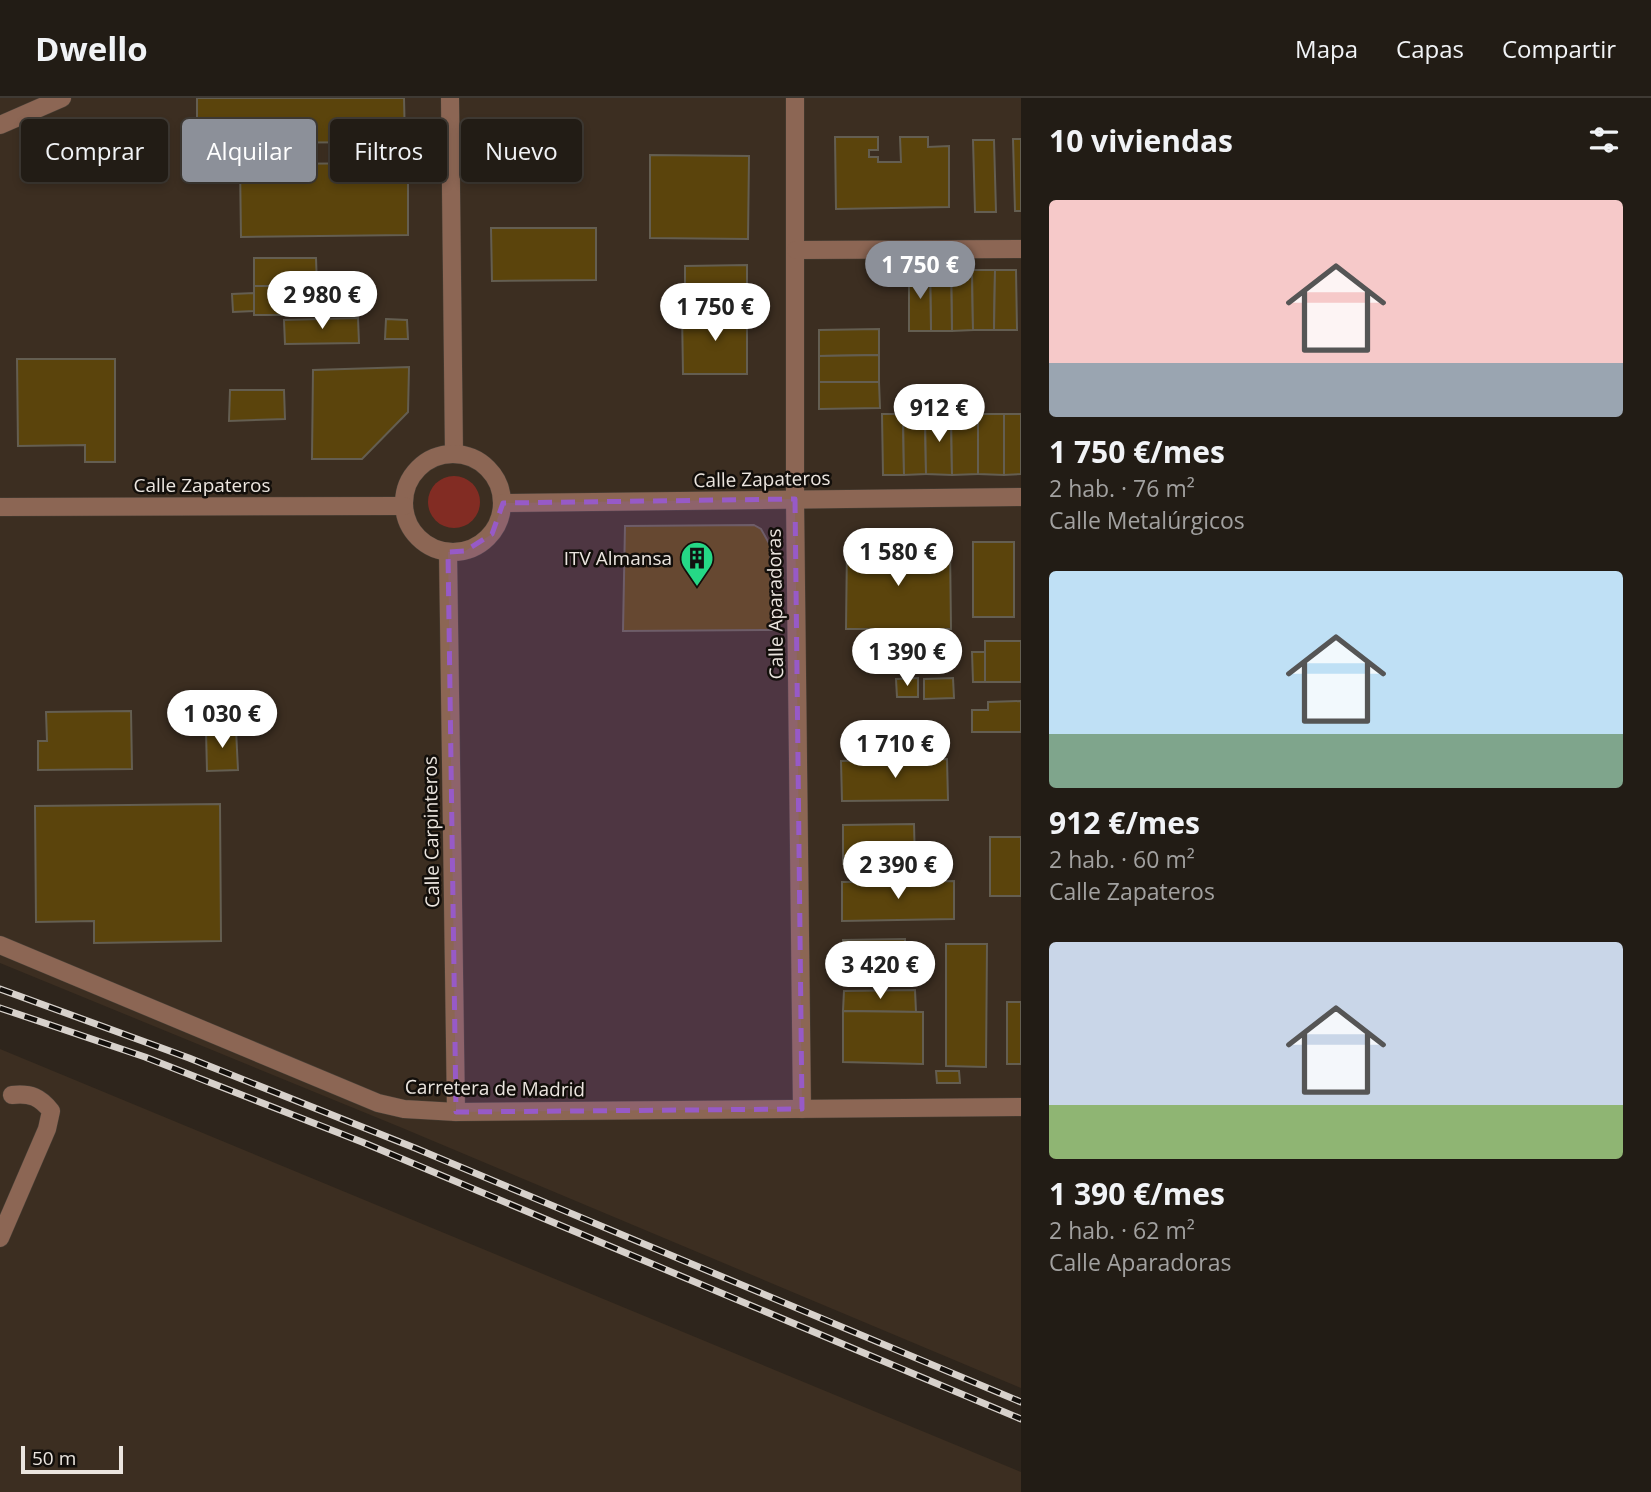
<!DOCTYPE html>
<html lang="es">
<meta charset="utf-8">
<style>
:root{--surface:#221c15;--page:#2e2922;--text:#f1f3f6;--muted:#a2a1a0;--line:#3f3a34;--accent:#8c9099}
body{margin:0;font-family:"Open Sans",sans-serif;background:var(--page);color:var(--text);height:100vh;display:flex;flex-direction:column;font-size:26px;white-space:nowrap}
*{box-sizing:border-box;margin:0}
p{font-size:23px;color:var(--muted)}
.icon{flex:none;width:38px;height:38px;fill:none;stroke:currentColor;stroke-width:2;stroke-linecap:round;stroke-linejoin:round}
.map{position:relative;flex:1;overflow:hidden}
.drawer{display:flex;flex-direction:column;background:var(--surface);width:630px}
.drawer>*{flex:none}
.hud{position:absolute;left:21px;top:21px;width:665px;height:63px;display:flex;gap:14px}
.scale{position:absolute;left:21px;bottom:18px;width:102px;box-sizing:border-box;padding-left:7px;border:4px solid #ebe5df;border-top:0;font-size:19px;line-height:24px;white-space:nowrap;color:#ebe5df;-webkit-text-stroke:5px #130f0b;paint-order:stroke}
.price{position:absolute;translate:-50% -60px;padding:0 16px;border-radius:24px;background:#fff;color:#222;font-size:23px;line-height:46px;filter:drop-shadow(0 2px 4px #0008)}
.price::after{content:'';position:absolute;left:50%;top:42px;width:21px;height:16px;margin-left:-10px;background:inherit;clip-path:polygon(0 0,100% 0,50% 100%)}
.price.active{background:var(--accent);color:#fff}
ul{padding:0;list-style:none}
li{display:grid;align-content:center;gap:14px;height:371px;padding:0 28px}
li span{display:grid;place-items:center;height:217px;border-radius:7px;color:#555}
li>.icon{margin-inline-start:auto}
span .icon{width:126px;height:126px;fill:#fffc;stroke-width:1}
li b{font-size:30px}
h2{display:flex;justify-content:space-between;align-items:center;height:84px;padding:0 28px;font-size:30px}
.chip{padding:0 24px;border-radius:7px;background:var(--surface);box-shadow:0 4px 10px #0003,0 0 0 2px var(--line);font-size:24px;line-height:63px}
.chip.active{background:var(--accent);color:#fff}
header{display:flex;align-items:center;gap:42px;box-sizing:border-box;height:98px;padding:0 35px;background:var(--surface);border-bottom:2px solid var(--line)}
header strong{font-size:33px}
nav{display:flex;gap:38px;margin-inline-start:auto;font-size:24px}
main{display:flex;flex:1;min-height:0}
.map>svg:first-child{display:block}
</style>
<header>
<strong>Dwello</strong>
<nav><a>Mapa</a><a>Capas</a><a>Compartir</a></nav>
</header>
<main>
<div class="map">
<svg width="1021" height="1394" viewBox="0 0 1021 1394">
<rect width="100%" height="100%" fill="#2e251c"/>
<g fill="#3c2e21">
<path d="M 0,0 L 1021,0 L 1021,1290 L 400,1029 L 0,865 Z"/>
<path d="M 0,951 L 1021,1374 L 1021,1394 L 0,1394 Z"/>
</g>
<circle fill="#822c23" cx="454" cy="404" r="26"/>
<g fill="#5b440c" stroke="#645e51" stroke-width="2">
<path d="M 197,0 L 404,0 L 405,44 L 197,45 Z"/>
<path d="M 835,39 L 878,39 L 878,52 L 869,52 L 869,59 L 878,59 L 878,64 L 901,64 L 900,39 L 928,39 L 928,49 L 949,48 L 949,109 L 836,111 Z"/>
<path d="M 1013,41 L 1021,41 L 1021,113 L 1015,113 Z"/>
<path d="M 973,42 L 994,42 L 996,114 L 975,114 Z"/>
<path d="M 650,57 L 749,58 L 748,141 L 650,140 Z"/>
<path d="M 408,65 L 408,137 L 241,139 L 240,66 Z"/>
<path d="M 491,130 L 596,130 L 596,182 L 492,183 Z"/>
<path d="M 254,160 L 316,160 L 317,188 L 254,188 Z"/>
<path d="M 747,167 L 747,192 L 685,192 L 685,168 Z"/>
<path d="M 951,172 L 972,172 L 973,232 L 952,233 Z"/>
<path d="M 951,172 L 952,233 L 931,233 L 930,173 Z"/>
<path d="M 972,172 L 995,172 L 994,232 L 973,232 Z"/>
<path d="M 995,172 L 1016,172 L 1017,232 L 994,232 Z"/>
<path d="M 909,173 L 930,173 L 931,233 L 909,233 Z"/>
<path d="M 254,188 L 317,188 L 318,217 L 254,217 Z"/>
<path d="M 254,195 L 254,213 L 233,214 L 232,196 Z"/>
<path d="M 682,214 L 747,214 L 747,276 L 683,276 Z"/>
<path d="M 358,220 L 359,245 L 285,246 L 284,222 Z"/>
<path d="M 386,221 L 407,222 L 408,241 L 385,241 Z"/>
<path d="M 879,231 L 879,257 L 819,258 L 819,232 Z"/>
<path d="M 879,257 L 879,284 L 819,284 L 819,258 Z"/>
<path d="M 17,261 L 115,261 L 115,364 L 85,364 L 85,347 L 18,348 Z"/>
<path d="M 409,269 L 408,314 L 362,361 L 312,361 L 313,272 Z"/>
<path d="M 819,284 L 879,284 L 880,310 L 819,311 Z"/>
<path d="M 230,292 L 284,292 L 285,321 L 229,323 Z"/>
<path d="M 882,316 L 903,316 L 904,377 L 883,377 Z"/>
<path d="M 903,316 L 925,316 L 926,376 L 904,377 Z"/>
<path d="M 925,316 L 951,316 L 952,377 L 926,376 Z"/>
<path d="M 951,316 L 978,316 L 978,376 L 952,377 Z"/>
<path d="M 978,316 L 1004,316 L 1004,377 L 978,376 Z"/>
<path d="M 1004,316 L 1021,316 L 1021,376 L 1004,377 Z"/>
<path d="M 754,427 L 761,431 L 770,447 L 772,532 L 623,533 L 625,428 Z"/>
<rect x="973" y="444" width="41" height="75"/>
<path d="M 847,448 L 950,448 L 951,531 L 846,531 Z"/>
<rect x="985" y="543" width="36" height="41"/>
<path d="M 972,554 L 985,554 L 985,584 L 973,584 Z"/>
<path d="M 918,580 L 918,599 L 897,599 L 896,581 Z"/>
<path d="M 953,580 L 954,600 L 924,601 L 924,581 Z"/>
<path d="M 1021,603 L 1021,634 L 972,634 L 972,612 L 988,612 L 988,604 Z"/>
<path d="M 131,613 L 132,671 L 38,672 L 38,643 L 47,643 L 46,614 Z"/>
<path d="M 236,631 L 238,672 L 207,673 L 206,632 Z"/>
<path d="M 947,661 L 948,702 L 842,703 L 841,663 Z"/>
<path d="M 220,706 L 221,843 L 94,845 L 94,823 L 36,824 L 35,708 Z"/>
<path d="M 914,726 L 915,765 L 843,766 L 843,727 Z"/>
<rect x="990" y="739" width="31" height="59"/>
<path d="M 954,783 L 954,821 L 842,823 L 842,784 Z"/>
<path d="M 905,841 L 905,872 L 844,873 L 843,842 Z"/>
<path d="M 946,846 L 987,846 L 986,969 L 946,968 Z"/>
<path d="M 915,892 L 916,914 L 843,913 L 844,893 Z"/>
<rect x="1007" y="904" width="14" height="62"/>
<path d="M 843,913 L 923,914 L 923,966 L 843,964 Z"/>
<path d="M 936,973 L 959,973 L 960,985 L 937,985 Z"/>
</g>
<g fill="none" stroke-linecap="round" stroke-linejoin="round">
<defs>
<g id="minor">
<path d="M 450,0 L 454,356"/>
<path d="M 795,0 L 795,401 L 802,1011"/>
<path d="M 0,27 L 62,0"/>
<path d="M 796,152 L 1021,151"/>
<circle cx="453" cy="405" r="49"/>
<path d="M 503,405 L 1021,399"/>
<path d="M 0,409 L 404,408"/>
<path d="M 448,454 L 456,1014"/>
<path d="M 0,847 L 378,1005 L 404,1011 L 456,1014 L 1021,1009"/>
<path d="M 0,1140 L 47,1031 L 51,1013 C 40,999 31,995 12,997"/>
</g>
</defs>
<use href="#minor" stroke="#484037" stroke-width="19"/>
<use href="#minor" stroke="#8c6654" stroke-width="18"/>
<defs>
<g id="rail">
<path d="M 0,891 L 189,960 L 415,1050 L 1021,1304"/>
<path d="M 0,910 L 145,959 L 362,1044 L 1021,1321"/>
</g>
</defs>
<use href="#rail" stroke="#d7d1cb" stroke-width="7"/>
<use href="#rail" stroke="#130f0b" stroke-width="4.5" stroke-dasharray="13" stroke-linecap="butt"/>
</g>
<path fill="#975ac7" fill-opacity="0.2" stroke="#975ac7" stroke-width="5" stroke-dasharray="14 9" stroke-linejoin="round" d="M 795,401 L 802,1011 L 456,1014 L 448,454 L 465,453 L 492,436 L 503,405 Z"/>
<defs>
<symbol id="building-pin" viewBox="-11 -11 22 30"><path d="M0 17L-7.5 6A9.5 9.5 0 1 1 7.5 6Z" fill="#25d886" stroke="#130f0b"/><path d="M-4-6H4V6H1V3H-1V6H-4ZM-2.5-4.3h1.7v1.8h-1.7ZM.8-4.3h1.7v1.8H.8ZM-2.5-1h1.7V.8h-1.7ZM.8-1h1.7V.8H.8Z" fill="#111"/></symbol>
</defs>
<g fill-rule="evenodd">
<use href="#building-pin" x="678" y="441" width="38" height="52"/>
</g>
<g text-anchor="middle" stroke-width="5" stroke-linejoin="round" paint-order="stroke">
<g font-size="19" fill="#ebe5df" stroke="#130f0b">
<text transform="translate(762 381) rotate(-1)" y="7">Calle Zapateros</text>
<text x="202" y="394">Calle Zapateros</text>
<text transform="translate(775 506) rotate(-91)" y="7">Calle Aparadoras</text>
<text transform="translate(431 734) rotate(-91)" y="7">Calle Carpinteros</text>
<text transform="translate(495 990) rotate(1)" y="7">Carretera de Madrid</text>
</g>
<g font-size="19" fill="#ebe5df" stroke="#130f0b" text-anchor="end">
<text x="672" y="467">ITV Almansa</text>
</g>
</g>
</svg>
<div class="scale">50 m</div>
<b class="price active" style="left:920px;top:203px">1 750 €</b>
<b class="price" style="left:322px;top:233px">2 980 €</b>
<b class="price" style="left:715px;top:245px">1 750 €</b>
<b class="price" style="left:939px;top:346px">912 €</b>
<b class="price" style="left:898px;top:490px">1 580 €</b>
<b class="price" style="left:907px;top:590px">1 390 €</b>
<b class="price" style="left:222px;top:652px">1 030 €</b>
<b class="price" style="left:895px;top:682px">1 710 €</b>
<b class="price" style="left:898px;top:803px">2 390 €</b>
<b class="price" style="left:880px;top:903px">3 420 €</b>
<div class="hud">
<a class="chip">Comprar</a>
<a class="chip active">Alquilar</a>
<a class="chip">Filtros</a>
<a class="chip">Nuevo</a>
</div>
</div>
<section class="drawer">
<h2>10 viviendas<svg class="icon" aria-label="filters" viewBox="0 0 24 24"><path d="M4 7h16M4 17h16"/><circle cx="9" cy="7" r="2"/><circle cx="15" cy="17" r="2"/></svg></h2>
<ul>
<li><span style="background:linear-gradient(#f6c9c9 75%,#9aa5b1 0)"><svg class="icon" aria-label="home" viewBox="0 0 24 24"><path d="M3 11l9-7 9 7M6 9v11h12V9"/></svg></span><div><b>1 750 €/mes</b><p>2 hab. · 76 m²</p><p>Calle Metalúrgicos</p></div></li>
<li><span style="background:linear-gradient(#bfe0f5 75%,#7fa58c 0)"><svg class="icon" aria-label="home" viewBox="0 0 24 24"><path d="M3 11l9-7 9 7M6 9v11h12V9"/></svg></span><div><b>912 €/mes</b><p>2 hab. · 60 m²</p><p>Calle Zapateros</p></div></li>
<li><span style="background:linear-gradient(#c9d6e8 75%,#8fb573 0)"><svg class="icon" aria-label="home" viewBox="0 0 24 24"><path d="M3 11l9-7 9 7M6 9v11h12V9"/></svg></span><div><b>1 390 €/mes</b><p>2 hab. · 62 m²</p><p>Calle Aparadoras</p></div></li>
</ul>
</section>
</main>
